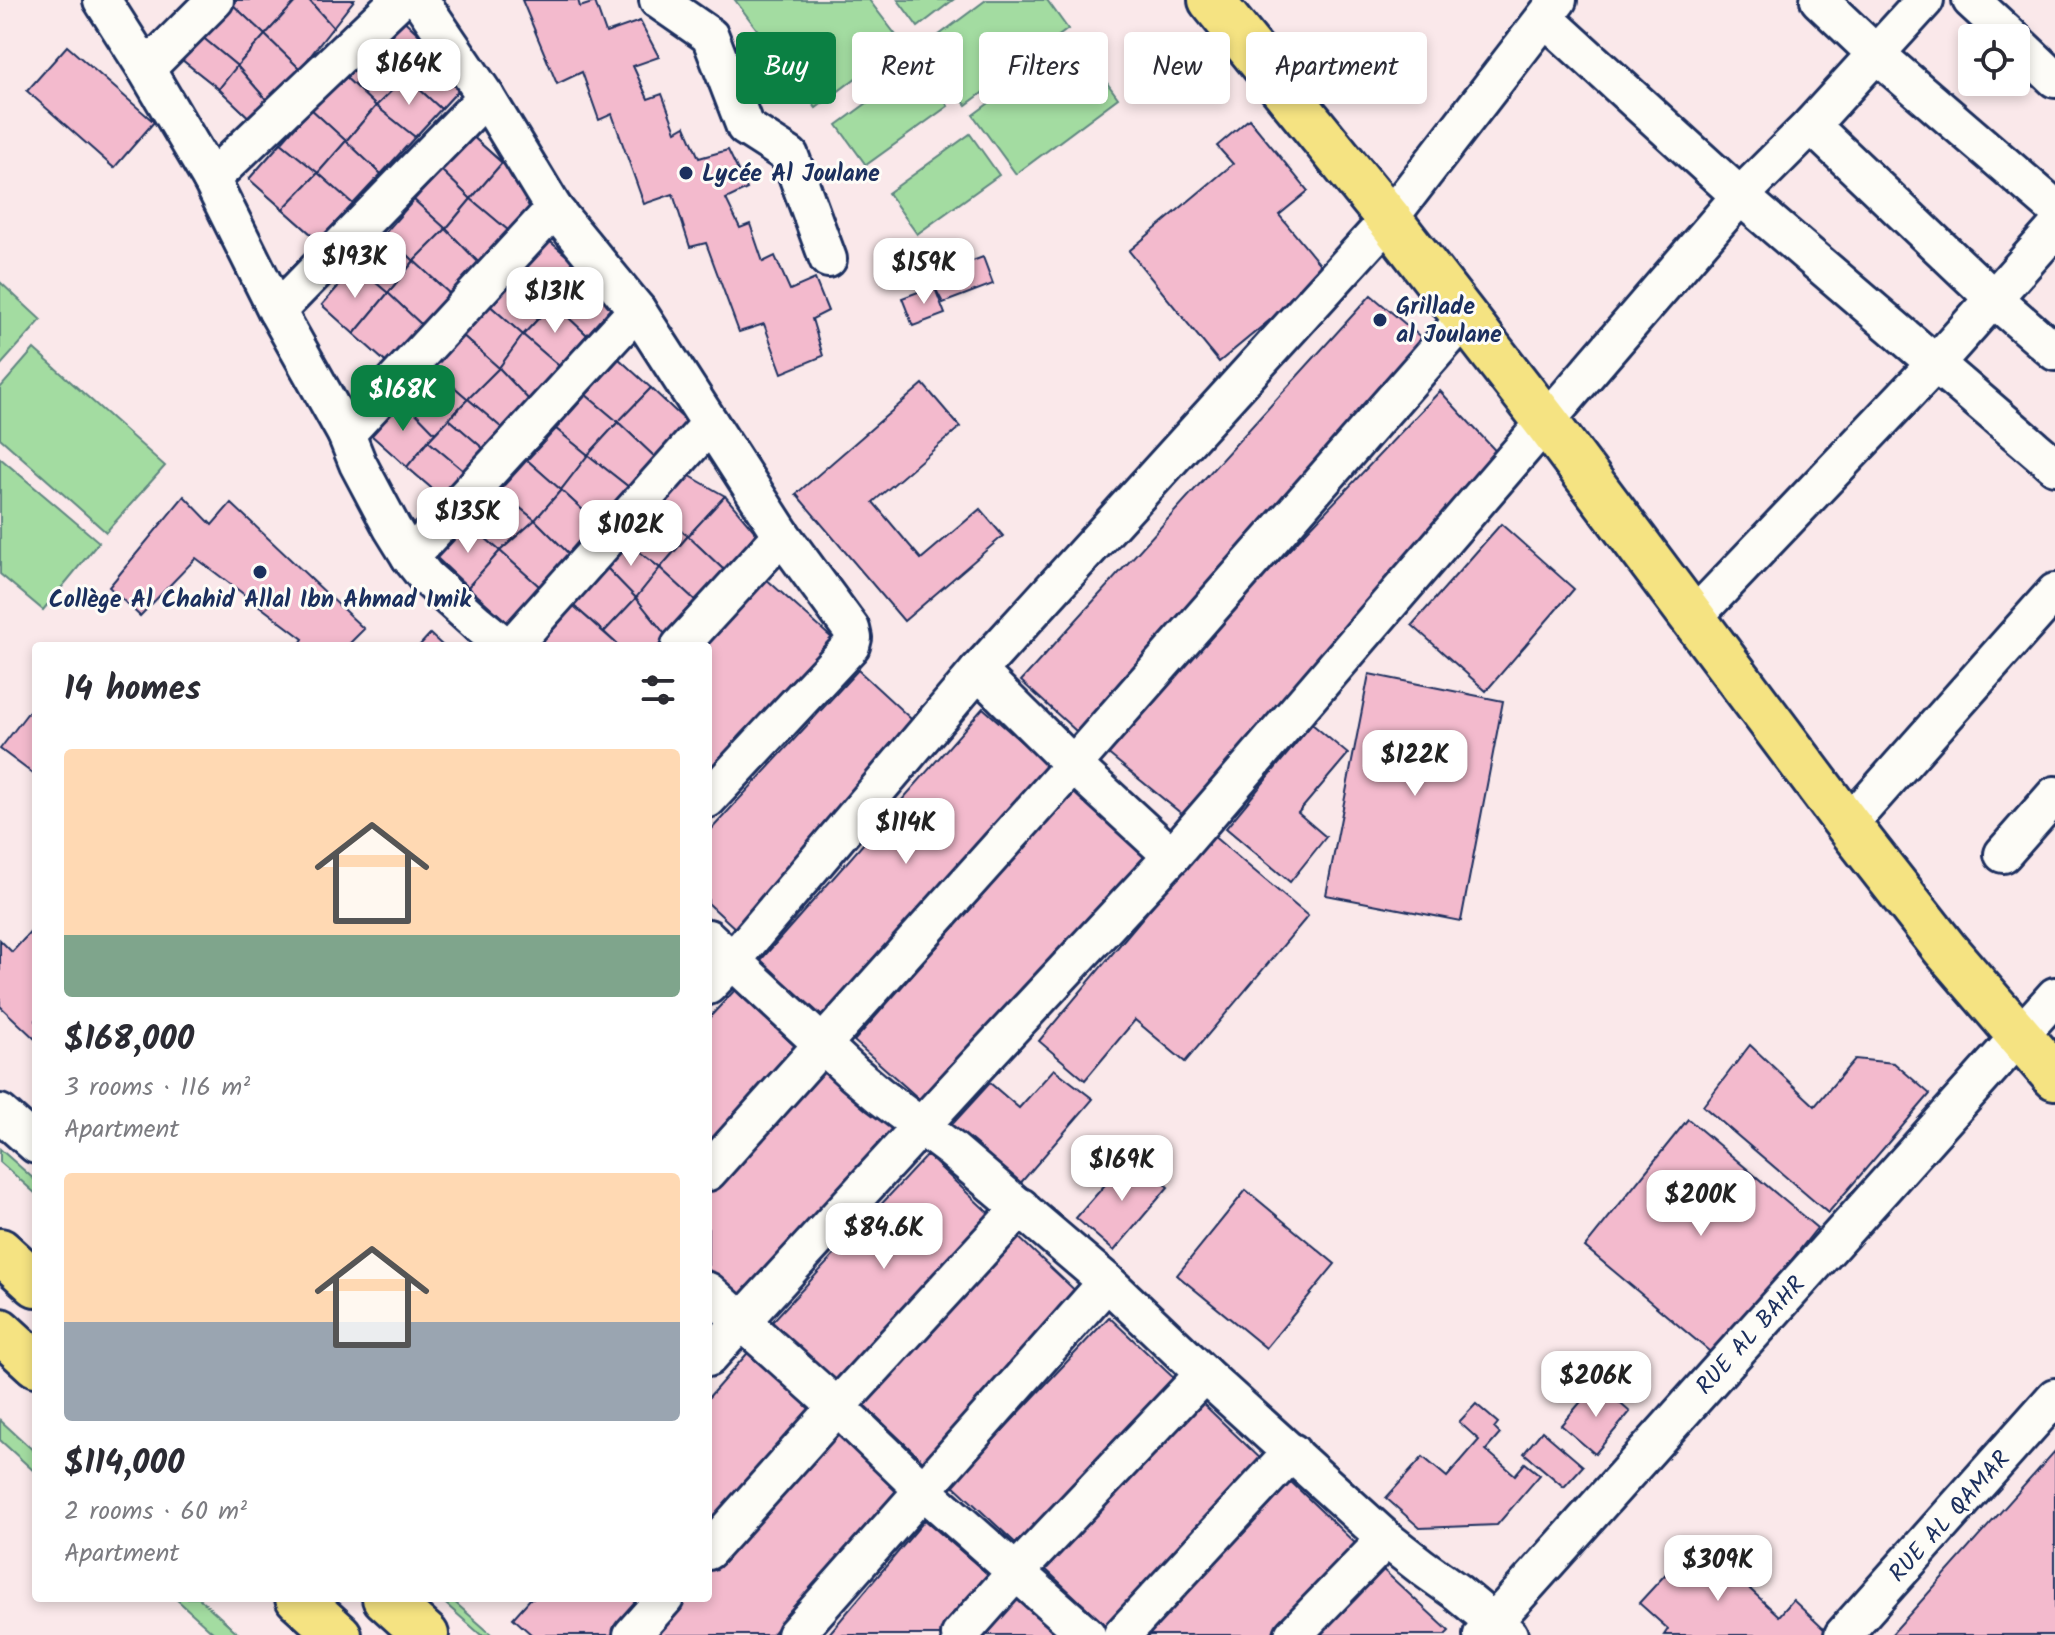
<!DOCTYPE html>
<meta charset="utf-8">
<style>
:root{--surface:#fff;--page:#f7f7f7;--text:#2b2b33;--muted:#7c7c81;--accent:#0b8043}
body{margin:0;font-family:Kalam,sans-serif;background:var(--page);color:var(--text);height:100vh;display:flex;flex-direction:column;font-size:30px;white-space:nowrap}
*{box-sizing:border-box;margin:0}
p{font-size:26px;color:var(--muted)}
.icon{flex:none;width:44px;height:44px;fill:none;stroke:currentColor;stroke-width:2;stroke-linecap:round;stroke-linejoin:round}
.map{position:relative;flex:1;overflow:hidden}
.side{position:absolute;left:32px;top:642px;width:680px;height:960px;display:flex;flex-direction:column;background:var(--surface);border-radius:8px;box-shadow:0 4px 12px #0003}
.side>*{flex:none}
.guide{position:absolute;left:736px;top:32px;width:760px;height:72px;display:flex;gap:16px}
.controls{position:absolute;left:1958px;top:24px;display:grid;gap:16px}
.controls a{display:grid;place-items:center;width:72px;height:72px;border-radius:8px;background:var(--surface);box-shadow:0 4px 12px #0003;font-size:40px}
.price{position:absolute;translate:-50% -68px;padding:0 18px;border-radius:16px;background:#fff;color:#222;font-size:26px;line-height:52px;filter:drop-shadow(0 2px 4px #0008)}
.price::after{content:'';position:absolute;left:50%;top:48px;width:24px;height:18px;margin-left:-12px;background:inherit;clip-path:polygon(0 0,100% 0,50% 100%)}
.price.current{background:var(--accent);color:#fff}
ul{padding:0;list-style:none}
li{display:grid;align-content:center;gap:16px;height:424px;padding:0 32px}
li span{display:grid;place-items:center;height:248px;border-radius:8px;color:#555}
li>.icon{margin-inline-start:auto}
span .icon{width:144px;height:144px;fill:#fffc;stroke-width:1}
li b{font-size:34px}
h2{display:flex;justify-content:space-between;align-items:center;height:96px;padding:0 32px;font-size:34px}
.pill{padding:0 28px;border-radius:8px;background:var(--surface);box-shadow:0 4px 12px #0003;font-size:28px;line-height:72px}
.pill.current{background:var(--accent);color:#fff}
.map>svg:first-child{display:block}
</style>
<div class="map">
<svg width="2055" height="1635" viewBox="0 0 2055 1635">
<rect width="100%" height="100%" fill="#fae8ea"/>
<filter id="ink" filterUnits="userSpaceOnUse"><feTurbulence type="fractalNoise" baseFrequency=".0125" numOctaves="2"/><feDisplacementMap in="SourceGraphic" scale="16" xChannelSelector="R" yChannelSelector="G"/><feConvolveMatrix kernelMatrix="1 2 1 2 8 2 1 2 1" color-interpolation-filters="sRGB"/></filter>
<g filter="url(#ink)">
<g fill="#a3dca1" stroke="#5f8680" stroke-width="2">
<path d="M 735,0 L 869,0 L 902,43 L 816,108 Z"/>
<path d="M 898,0 L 953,0 L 918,27 Z"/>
<path d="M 986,0 L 1047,0 L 1068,29 L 966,105 L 923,47 Z"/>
<path d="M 1075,39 L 1118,98 L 1016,174 L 973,115 Z"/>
<path d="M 919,65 L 948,106 L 866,165 L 837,125 Z"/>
<path d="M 970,134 L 999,175 L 917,234 L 888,193 Z"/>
<path d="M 0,282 L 41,320 L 0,366 Z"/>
<path d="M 34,349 L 165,466 L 106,532 L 0,438 L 0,388 Z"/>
<path d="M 0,458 L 99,542 L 43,610 L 0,574 Z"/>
<path d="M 0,1149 L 36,1181 L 36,1194 L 0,1162 Z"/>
<path d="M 0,1420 L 36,1453 L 36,1473 L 0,1440 Z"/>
<path d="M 175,1598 L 199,1598 L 240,1635 L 216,1635 Z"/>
<path d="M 439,1598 L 450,1598 L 492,1635 L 481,1635 Z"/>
</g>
<g fill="#f3bacd" stroke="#1b2f5e" stroke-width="2">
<path d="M 234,0 L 354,0 L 256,124 L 219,89 L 181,59 Z"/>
<path d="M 234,0 L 297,0 L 265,35 L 231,3 Z"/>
<path d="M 297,0 L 309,0 L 333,27 L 300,69 L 265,35 Z"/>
<path d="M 309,0 L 354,0 L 333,27 Z"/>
<path d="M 522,0 L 578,0 L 580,7 L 595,2 L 606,33 L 640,21 L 659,57 L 633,66 L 648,99 L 662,94 L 676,131 L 685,126 L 699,158 L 728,150 L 747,189 L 726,199 L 740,228 L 750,224 L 763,262 L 775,256 L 790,290 L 815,279 L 828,311 L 812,319 L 823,356 L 782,373 L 764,324 L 739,332 L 706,243 L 690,247 L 673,194 L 644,204 L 612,114 L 599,120 L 582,72 L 557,84 Z"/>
<path d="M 231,3 L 265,35 L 237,66 L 201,36 Z"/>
<path d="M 396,13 L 467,81 L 319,241 L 249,179 Z"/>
<path d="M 396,13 L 433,48 L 406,77 L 370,43 Z"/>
<path d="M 265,35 L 300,69 L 271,105 L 237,66 Z"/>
<path d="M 201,36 L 237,66 L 219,89 L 181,59 Z"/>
<path d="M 370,43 L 406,77 L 376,106 L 342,74 Z"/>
<path d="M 67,46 L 154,122 L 114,168 L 27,91 Z"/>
<path d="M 433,48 L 467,81 L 441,109 L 406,77 Z"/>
<path d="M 237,66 L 271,105 L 256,124 L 219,89 Z"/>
<path d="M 342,74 L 376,106 L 346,141 L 311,109 Z"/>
<path d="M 406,77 L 441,109 L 415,137 L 376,106 Z"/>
<path d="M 376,106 L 415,137 L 381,174 L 346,141 Z"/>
<path d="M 311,109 L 346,141 L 318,173 L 281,143 Z"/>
<path d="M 1249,119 L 1308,191 L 1279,215 L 1327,273 L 1219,362 L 1129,251 L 1233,164 L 1217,146 Z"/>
<path d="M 471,135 L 540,196 L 390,366 L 322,305 Z"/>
<path d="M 471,135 L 502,163 L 471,199 L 441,170 Z"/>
<path d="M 346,141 L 381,174 L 353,204 L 318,173 Z"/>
<path d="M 281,143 L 318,173 L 283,209 L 249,179 Z"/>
<path d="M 502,163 L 540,196 L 509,231 L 471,199 Z"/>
<path d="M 441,170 L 471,199 L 446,229 L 414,200 Z"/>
<path d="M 318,173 L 353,204 L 319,241 L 283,209 Z"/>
<path d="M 471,199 L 509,231 L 480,264 L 446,229 Z"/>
<path d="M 414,200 L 446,229 L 414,261 L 385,233 Z"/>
<path d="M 446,229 L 480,264 L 452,296 L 414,261 Z"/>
<path d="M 385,233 L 414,261 L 388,293 L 356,266 Z"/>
<path d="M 547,239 L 618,300 L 443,498 L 370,434 Z"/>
<path d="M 547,239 L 581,268 L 553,303 L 518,271 Z"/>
<path d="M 983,257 L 993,284 L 943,303 L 934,286 L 932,276 Z"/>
<path d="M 414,261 L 452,296 L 424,327 L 388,293 Z"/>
<path d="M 356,266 L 388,293 L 354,334 L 322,305 Z"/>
<path d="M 581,268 L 618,300 L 587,335 L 553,303 Z"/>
<path d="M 518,271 L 553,303 L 523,335 L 488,304 Z"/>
<path d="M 934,286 L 945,314 L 913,326 L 902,298 Z"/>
<path d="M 388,293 L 424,327 L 390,366 L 354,334 Z"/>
<path d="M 1371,295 L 1429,344 L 1086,740 L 1021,681 Z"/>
<path d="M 553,303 L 587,335 L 559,366 L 523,335 Z"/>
<path d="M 488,304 L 523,335 L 499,368 L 461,334 Z"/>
<path d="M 461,334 L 499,368 L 468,399 L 431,367 Z"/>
<path d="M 523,335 L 559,366 L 529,400 L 499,368 Z"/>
<path d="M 619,359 L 689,424 L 508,623 L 437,558 Z"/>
<path d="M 619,359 L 651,388 L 618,422 L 586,395 Z"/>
<path d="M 431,367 L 468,399 L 435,433 L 402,399 Z"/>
<path d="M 499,368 L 529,400 L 503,429 L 468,399 Z"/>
<path d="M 923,384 L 960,427 L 873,502 L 921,559 L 980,509 L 1003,536 L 904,621 L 796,494 Z"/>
<path d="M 651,388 L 689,424 L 657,459 L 618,422 Z"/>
<path d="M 1440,391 L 1503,459 L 1182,814 L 1101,748 Z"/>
<path d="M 586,395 L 618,422 L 588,455 L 556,429 Z"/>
<path d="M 402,399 L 435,433 L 407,467 L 370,434 Z"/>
<path d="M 468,399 L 503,429 L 485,450 L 449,419 Z"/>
<path d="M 449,419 L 485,450 L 465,472 L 428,441 Z"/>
<path d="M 618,422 L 657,459 L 630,488 L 588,455 Z"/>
<path d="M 556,429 L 588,455 L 561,490 L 527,460 Z"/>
<path d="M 428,441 L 465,472 L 443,498 L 407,467 Z"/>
<path d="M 588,455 L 630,488 L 598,524 L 561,490 Z"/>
<path d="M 527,460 L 561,490 L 535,520 L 499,491 Z"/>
<path d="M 683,472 L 725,496 L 688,536 L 652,510 Z"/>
<path d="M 561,490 L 598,524 L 570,555 L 535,520 Z"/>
<path d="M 499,491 L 535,520 L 500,551 L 469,524 Z"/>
<path d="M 184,496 L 212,525 L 231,503 L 364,629 L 347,646 L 298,646 L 303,639 L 196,558 L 140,616 L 109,587 Z"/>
<path d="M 725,496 L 756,533 L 725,571 L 688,536 Z"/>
<path d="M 652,510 L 688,536 L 660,568 L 624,540 Z"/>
<path d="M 535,520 L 570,555 L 540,587 L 500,551 Z"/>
<path d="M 469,524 L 500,551 L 468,587 L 437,558 Z"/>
<path d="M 1501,524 L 1574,589 L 1486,691 L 1412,625 Z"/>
<path d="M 688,536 L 725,571 L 697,602 L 660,568 Z"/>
<path d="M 624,540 L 660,568 L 636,598 L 603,564 Z"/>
<path d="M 500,551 L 540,587 L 508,623 L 468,587 Z"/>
<path d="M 603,564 L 636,598 L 604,632 L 568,601 Z"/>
<path d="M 660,568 L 697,602 L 667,637 L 636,598 Z"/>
<path d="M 764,577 L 834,640 L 708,781 L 708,646 L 702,646 Z"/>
<path d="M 636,598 L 667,637 L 658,646 L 619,646 L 604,632 Z"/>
<path d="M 568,601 L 619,646 L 532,646 Z"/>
<path d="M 430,634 L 443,646 L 419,646 Z"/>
<path d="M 858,670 L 923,730 L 738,931 L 708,903 L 708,833 Z"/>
<path d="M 1369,674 L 1503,701 L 1461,921 L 1326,895 Z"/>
<path d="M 33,706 L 36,708 L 36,776 L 0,749 Z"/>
<path d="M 983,708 L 1053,770 L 830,1023 L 760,961 Z"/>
<path d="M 1312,724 L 1348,754 L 1298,813 L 1326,837 L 1290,882 L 1226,828 Z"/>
<path d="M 1077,788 L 1150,852 L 927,1106 L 854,1041 Z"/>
<path d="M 1212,835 L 1308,916 L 1185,1062 L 1135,1020 L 1085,1080 L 1039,1041 Z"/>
<path d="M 36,926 L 36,1040 L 0,1006 L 0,940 L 12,952 Z"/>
<path d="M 735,990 L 802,1053 L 708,1155 L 708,1019 Z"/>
<path d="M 1750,1045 L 1815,1106 L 1855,1059 L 1894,1063 L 1930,1094 L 1828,1213 L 1703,1106 Z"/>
<path d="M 820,1068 L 897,1132 L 744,1297 L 708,1269 L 708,1191 Z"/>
<path d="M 1054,1069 L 1093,1099 L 1018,1186 L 948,1129 L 990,1083 L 1019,1108 Z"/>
<path d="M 1688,1119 L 1817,1228 L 1715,1356 L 1585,1247 Z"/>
<path d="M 927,1155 L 997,1221 L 840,1387 L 772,1322 Z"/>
<path d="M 1131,1155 L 1168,1187 L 1114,1251 L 1076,1218 Z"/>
<path d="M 1246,1190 L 1335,1264 L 1266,1348 L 1177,1275 Z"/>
<path d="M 1014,1233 L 1083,1298 L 927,1465 L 858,1399 Z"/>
<path d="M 1109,1317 L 1178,1382 L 1022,1549 L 952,1484 Z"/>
<path d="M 753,1347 L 817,1401 L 787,1436 L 708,1543 L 708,1398 Z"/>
<path d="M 1597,1383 L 1630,1412 L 1595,1454 L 1561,1425 Z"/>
<path d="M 1196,1397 L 1265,1463 L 1109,1629 L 1040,1564 Z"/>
<path d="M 1476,1404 L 1498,1423 L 1494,1428 L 1500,1434 L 1486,1450 L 1515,1475 L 1525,1463 L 1540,1475 L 1497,1525 L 1420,1528 L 1386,1498 L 1423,1457 L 1447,1477 L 1479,1440 L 1459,1422 Z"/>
<path d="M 835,1426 L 903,1484 L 771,1635 L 648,1635 L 681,1598 L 708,1598 L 708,1568 Z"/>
<path d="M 1542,1431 L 1583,1466 L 1564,1487 L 1524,1453 Z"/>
<path d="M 2055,1451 L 2055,1635 L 1891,1635 Z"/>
<path d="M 1290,1481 L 1359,1547 L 1277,1635 L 1146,1635 Z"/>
<path d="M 925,1520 L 998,1583 L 950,1635 L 828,1635 Z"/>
<path d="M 1697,1540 L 1779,1616 L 1793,1600 L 1830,1635 L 1664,1635 L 1668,1629 L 1639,1603 Z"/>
<path d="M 1379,1566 L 1449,1631 L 1445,1635 L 1315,1635 Z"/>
<path d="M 1017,1593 L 1068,1635 L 981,1635 Z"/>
<path d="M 531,1598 L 659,1598 L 626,1635 L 532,1635 L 513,1618 Z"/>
</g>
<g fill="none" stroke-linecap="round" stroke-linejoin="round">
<defs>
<g id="minor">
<path d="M 102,0 L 146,69 L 211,179 L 277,311 L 346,434 L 358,464 L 392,528 L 410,557 L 425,576 L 477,623 L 505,646"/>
<path d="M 420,0 L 486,97 L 554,209 L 637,310 L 782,535 L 851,629 L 853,638 L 851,646 L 708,799"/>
<path d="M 658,0 L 710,36 L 745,127 L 790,156 L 828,259"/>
<path d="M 1819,0 L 1876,54 L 2055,208"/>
<path d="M 1971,0 L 2012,38"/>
<path d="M 1545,18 L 1740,196 L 2055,466"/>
<path d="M 2016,42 L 2055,79"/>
<path d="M 146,69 L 215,0"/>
<path d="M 1811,125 L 1993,298 L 2055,352"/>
<path d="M 211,179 L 399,0"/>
<path d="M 277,311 L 486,97"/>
<path d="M 346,434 L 554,209"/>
<path d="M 410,557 L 637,310"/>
<path d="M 1693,618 L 1936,363 L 2055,229"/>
<path d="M 512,646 L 710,424"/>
<path d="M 680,646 L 782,535"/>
<path d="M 978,671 L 1073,765 L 1172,856"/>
<path d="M 1848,825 L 2055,592"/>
<path d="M 2003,854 L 2055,795"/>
<path d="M 708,938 L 853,1073 L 879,1095 L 951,1149 L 1107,1282 L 1204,1374 L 1386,1539 L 1422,1567 L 1457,1592 L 1509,1635"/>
<path d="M 708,986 L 733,960 L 978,671 L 1389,219 L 1558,0"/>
<path d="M 0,1113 L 36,1145"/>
<path d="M 708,1172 L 1073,765 L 1465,318"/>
<path d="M 708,1291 L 837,1407 L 923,1490 L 1087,1635"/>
<path d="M 708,1358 L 990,1051 L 1172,856 L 1740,196 L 1811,125 L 1925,0"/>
<path d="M 708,1551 L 837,1407 L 1021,1207"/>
<path d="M 632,1635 L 665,1598"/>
<path d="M 795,1635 L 1107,1282"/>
<path d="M 960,1635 L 1017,1571 L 1204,1374"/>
<path d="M 1122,1635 L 1292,1452"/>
<path d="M 1293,1635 L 1386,1539"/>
<path d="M 1482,1635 L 2055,996"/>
<path d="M 1843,1635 L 2055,1397"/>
</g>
<g id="major">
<path d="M 1211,0 L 1389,219 L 1547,423 L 1848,825 L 1945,949 L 2055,1077"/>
<path d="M 0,1251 L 36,1284"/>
<path d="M 0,1331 L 36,1364"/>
<path d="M 298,1598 L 339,1635"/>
<path d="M 385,1598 L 426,1635"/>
</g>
</defs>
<use href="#minor" stroke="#1b2f5e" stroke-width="42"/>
<use href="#major" stroke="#1b2f5e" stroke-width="50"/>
<use href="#minor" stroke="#fdfcf7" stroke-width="36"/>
<use href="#major" stroke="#f5e382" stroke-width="44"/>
</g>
</g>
<g fill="#1b2f5e" stroke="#fdfcf7" stroke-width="3">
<circle cx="686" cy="173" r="8"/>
<circle cx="1380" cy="320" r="8"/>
<circle cx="260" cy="572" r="8"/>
</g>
<g text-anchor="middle" stroke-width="6" stroke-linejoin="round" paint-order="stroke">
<g font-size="24" font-weight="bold" fill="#1b2f5e" stroke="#fdfcf7" text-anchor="start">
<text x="702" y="181">Lycée Al Joulane</text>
<text x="1396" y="314">Grillade<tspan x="1396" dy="28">al Joulane</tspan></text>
<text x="260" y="607" text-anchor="middle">Collège Al Chahid Allal Ibn Ahmad Imik</text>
</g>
<g font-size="24" fill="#1b2f5e" stroke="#fdfcf7">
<text transform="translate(1750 1335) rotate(-48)" y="8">RUE AL BAHR</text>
<text transform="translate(1949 1516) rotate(-48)" y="8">RUE AL QAMAR</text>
</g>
</g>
</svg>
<div class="controls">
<a><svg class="icon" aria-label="locate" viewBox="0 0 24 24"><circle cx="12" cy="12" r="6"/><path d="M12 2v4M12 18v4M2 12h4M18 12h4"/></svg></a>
</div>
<b class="price" style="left:409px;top:107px">$164K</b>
<b class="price" style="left:355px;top:300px">$193K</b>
<b class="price" style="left:924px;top:306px">$159K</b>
<b class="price" style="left:555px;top:335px">$131K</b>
<b class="price current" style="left:403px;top:433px">$168K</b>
<b class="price" style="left:468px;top:555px">$135K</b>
<b class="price" style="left:631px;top:568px">$102K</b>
<b class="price" style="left:1415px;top:798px">$122K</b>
<b class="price" style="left:906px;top:866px">$114K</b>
<b class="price" style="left:1122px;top:1203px">$169K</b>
<b class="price" style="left:1701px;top:1238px">$200K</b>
<b class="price" style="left:884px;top:1271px">$84.6K</b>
<b class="price" style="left:1596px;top:1419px">$206K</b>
<b class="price" style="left:1718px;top:1603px">$309K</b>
<div class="guide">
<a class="pill current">Buy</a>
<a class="pill">Rent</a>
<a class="pill">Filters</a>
<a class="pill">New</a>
<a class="pill">Apartment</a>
</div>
<section class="side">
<h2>14 homes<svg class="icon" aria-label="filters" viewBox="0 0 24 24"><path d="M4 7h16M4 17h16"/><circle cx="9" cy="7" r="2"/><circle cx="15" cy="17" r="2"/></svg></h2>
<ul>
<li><span style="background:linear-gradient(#ffd9b3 75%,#7fa58c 0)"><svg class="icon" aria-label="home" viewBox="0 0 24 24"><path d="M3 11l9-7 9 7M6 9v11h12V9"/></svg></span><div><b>$168,000</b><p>3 rooms · 116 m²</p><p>Apartment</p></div></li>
<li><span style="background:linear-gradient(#ffd9b3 60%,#9aa5b1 0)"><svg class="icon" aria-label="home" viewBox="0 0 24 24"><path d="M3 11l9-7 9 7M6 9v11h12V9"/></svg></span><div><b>$114,000</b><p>2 rooms · 60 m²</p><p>Apartment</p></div></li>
</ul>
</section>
</div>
